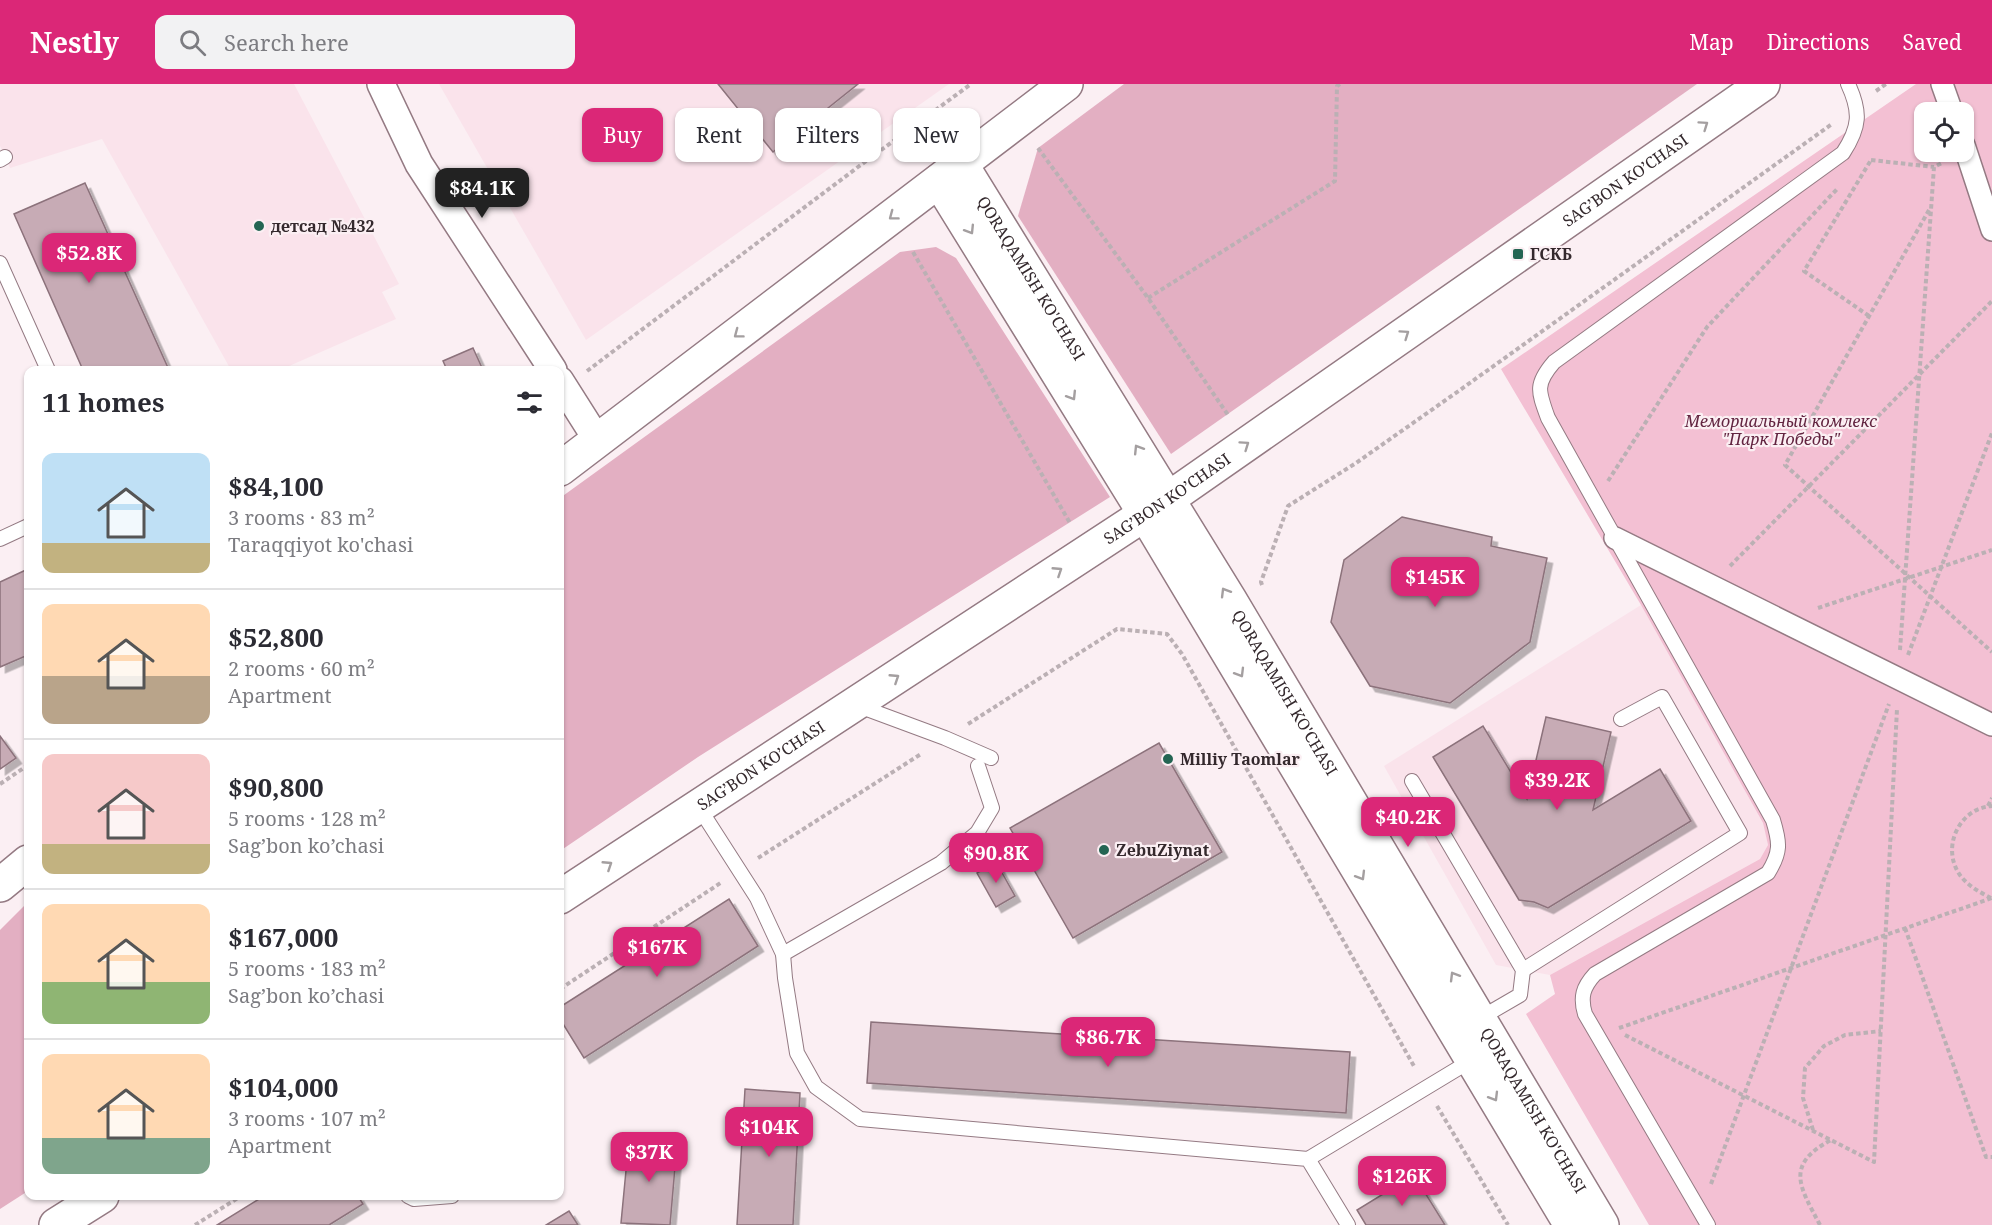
<!DOCTYPE html>
<meta charset="utf-8">
<style>
:root{--surface:#fff;--page:#f2f2f3;--text:#2b2b33;--muted:#7c7c81;--line:#e1e1e2;--accent:#db2777}
body{margin:0;font-family:"Noto Serif",serif;background:var(--page);color:var(--text);height:100vh;display:flex;flex-direction:column;font-size:22px;white-space:nowrap}
*{box-sizing:border-box;margin:0}
p{font-size:20px;color:var(--muted)}
.icon{flex:none;width:33px;height:33px;fill:none;stroke:currentColor;stroke-width:2;stroke-linecap:round;stroke-linejoin:round}
.map{position:relative;flex:1;overflow:hidden}
.panel{position:absolute;left:24px;top:282px;width:540px;height:834px;display:flex;flex-direction:column;background:var(--surface);border-radius:12px;box-shadow:0 2px 4px #0004}
.panel>*{flex:none}
.banner{position:absolute;left:582px;top:24px;width:570px;height:54px;display:flex;gap:12px}
.buttons{position:absolute;left:1914px;top:18px;display:grid;gap:12px}
.buttons a{display:grid;place-items:center;width:60px;height:60px;border-radius:12px;background:var(--surface);box-shadow:0 2px 4px #0004;font-size:30px}
.price{position:absolute;translate:-50% -51px;padding:0 14px;border-radius:12px;background:var(--accent);color:#fff;font-size:20px;line-height:39px;filter:drop-shadow(0 2px 3px #0008)}
.price::after{content:'';position:absolute;left:50%;top:36px;width:18px;height:14px;margin-left:-9px;background:inherit;clip-path:polygon(0 0,100% 0,50% 100%)}
.price.current{background:#222;color:#fff}
ul{padding:0;list-style:none}
li{display:flex;align-items:center;gap:18px;height:150px;padding:0 18px}
li+li{border-top:2px solid var(--line)}
li span{display:grid;place-items:center;flex:none;width:168px;height:120px;border-radius:12px;color:#555}
li>.icon{margin-inline-start:auto}
span .icon{width:72px;height:72px;fill:#fffc;stroke-width:1}
li b{font-size:26px}
h2{display:flex;justify-content:space-between;align-items:center;height:72px;padding:0 18px;font-size:26px}
.tag{padding:0 21px;border-radius:12px;background:var(--surface);box-shadow:0 2px 4px #0004;font-size:21px;line-height:54px}
.tag.current{background:var(--accent);color:#fff}
header{display:flex;align-items:center;gap:36px;box-sizing:border-box;height:84px;padding:0 30px;background:var(--accent);color:#fff}
header strong{font-size:28px}
nav{display:flex;gap:33px;margin-inline-start:auto;font-size:21px}
.search{width:420px;height:54px;background:var(--page);display:flex;align-items:center;gap:15px;box-sizing:border-box;padding:0 21px;border-radius:12px;color:var(--muted);font-size:22px}
.map>svg:first-child{display:block}
</style>
<header>
<strong>Nestly</strong>
<div class="search"><svg class="icon" aria-label="search" viewBox="0 0 24 24"><circle cx="10" cy="10" r="6"/><path d="M15 15l6 6"/></svg>Search here</div>
<nav><a>Map</a><a>Directions</a><a>Saved</a></nav>
</header>
<div class="map">
<svg width="1992" height="1141" viewBox="0 0 1992 1141">
<defs>
<filter id="shadow"><feDropShadow dx="5.5" dy="5.5" stdDeviation="0" flood-color="#0004"/></filter>
</defs>
<rect width="100%" height="100%" fill="#fbeff3"/>
<g fill="#fae3eb">
<path d="M 0,0 L 294,0 L 399,200 L 382,208 L 396,235 L 280,286 L 231,286 L 102,55 L 10,84 L 0,62 Z"/>
<path d="M 439,0 L 949,0 L 586,256 Z"/>
<path d="M 1641,521 L 1763,739 L 1768,761 L 1760,775 L 1550,891 L 1496,881 L 1384,682 Z"/>
</g>
<path fill="#f3c0d3" fill-rule="evenodd" d="M 1916,0 L 1992,0 L 1992,1141 L 1649,1141 L 1526,930 L 1555,910 L 1550,891 L 1760,775 L 1768,761 L 1763,739 L 1641,521 L 1501,285 ZM 1924,28 L 1964,28 L 1964,68 L 1924,68 Z"/>
<g fill="#e3afc2">
<path d="M 1124,0 L 1697,0 L 1171,370 L 1018,132 L 1038,64 Z"/>
<path d="M 936,163 L 956,174 L 1110,413 L 698,673 L 560,767 L 560,414 L 900,168 Z"/>
<path d="M 28,818 L 28,1107 L 0,1125 L 0,846 Z"/>
</g>
<g fill="#c7abb5" stroke="#8c727b" stroke-width="1.5" filter="url(#shadow)">
<path d="M 718,0 L 858,0 L 773,68 Z"/>
<path d="M 85,99 L 169,286 L 83,286 L 14,130 Z"/>
<path d="M 473,264 L 483,286 L 447,286 L 443,277 Z"/>
<path d="M 1402,433 L 1492,453 L 1491,462 L 1547,474 L 1530,558 L 1450,619 L 1370,602 L 1331,538 L 1344,476 Z"/>
<path d="M 28,485 L 28,571 L 0,583 L 0,498 Z"/>
<path d="M 1546,633 L 1611,648 L 1593,726 L 1660,685 L 1691,737 L 1548,824 L 1534,818 L 1519,816 L 1433,673 L 1483,642 L 1527,715 Z"/>
<path d="M 0,652 L 16,674 L 0,685 Z"/>
<path d="M 1159,659 L 1222,768 L 1073,854 L 1010,744 Z"/>
<path d="M 996,778 L 1015,812 L 996,823 L 977,789 Z"/>
<path d="M 729,815 L 758,862 L 584,974 L 560,935 L 560,923 Z"/>
<path d="M 871,938 L 1350,968 L 1346,1029 L 867,999 Z"/>
<path d="M 745,1005 L 800,1009 L 793,1141 L 737,1141 Z"/>
<path d="M 629,1055 L 677,1060 L 670,1141 L 621,1139 Z"/>
<path d="M 1414,1091 L 1445,1141 L 1366,1141 L 1357,1126 Z"/>
<path d="M 264,1112 L 358,1112 L 363,1120 L 329,1141 L 217,1141 Z"/>
<path d="M 569,1127 L 578,1141 L 546,1141 Z"/>
</g>
<g fill="none" stroke-linecap="round" stroke-linejoin="round">
<defs>
<g id="service">
<path d="M 0,76 L 5,73"/>
<path d="M 0,179 L 48,286"/>
<path d="M 0,455 L 28,442"/>
<path d="M 856,621 L 945,654 L 991,674"/>
<path d="M 1412,697 L 1523,886 L 1520,911 L 1477,936"/>
<path d="M 698,722 L 757,814 L 783,870 L 785,894 L 797,969 L 816,1003 L 860,1035 L 1308,1075 L 1348,1141"/>
<path d="M 783,870 L 941,779 L 977,749 L 992,724 L 978,682"/>
<path d="M 1523,886 L 1740,749 L 1662,613 L 1621,635"/>
<path d="M 1308,1075 L 1472,976"/>
<path d="M 408,1112 L 414,1115 L 452,1112"/>
<path d="M 1708,1141 L 1585,930 C 1580,913 1583,903 1595,890 L 1768,789 C 1781,768 1780,759 1773,736 L 1548,334 C 1538,307 1535,300 1554,278 L 1843,69 C 1860,43 1861,28 1848,0"/>
</g>
<g id="pedestrian">
<path d="M 1942,0 L 1952,28"/>
<path d="M 1964,61 L 1992,146"/>
<path d="M 1615,454 L 1992,641"/>
</g>
<g id="minor">
<path d="M 381,0 L 419,80 L 553,286"/>
<path d="M 560,297 L 598,357"/>
</g>
<g id="secondary">
<path id="s1" d="M 961,80 L 1230,516 L 1602,1141"/>
<path d="M 939,97 L 1145,430 L 1571,1141"/>
</g>
<g id="primary">
<path d="M 560,385 L 1066,0"/>
<path d="M 0,801 L 28,778"/>
<path id="s2" d="M 560,813 L 1168,415 L 1763,0"/>
<path d="M 56,1141 L 102,1112"/>
</g>
</defs>
<use href="#service" stroke="#947a83" stroke-width="16"/>
<use href="#pedestrian" stroke="#947a83" stroke-width="24"/>
<use href="#minor" stroke="#947a83" stroke-width="30"/>
<use href="#secondary" stroke="#947a83" stroke-width="36"/>
<use href="#primary" stroke="#947a83" stroke-width="36"/>
<g stroke="#bbb0b4" stroke-width="4" stroke-dasharray="4.5 3" stroke-linecap="butt">
<path d="M 1876,7 L 1886,0"/>
<path d="M 1038,64 L 1148,214 L 1228,331"/>
<path d="M 1871,76 L 1934,83"/>
<path d="M 1929,126 L 1785,381 L 1992,568"/>
<path d="M 913,168 L 1070,439"/>
<path d="M 1148,214 L 1335,97 L 1337,2 L 1340,0"/>
<path d="M 1869,232 L 1804,187 L 1871,76"/>
<path d="M 587,287 L 858,83 L 971,0"/>
<path d="M 1608,397 L 1707,243 L 1838,104"/>
<path d="M 1730,482 L 1992,217"/>
<path d="M 1262,501 L 1261,498 L 1288,422 L 1356,379 L 1460,306 L 1832,40"/>
<path d="M 1818,524 L 1992,466"/>
<path d="M 1900,566 L 1934,83 L 1942,79"/>
<path d="M 1908,571 L 1992,349"/>
<path d="M 968,640 L 1117,545 L 1167,550 L 1182,570 L 1415,984"/>
<path d="M 0,700 L 28,681"/>
<path d="M 1988,722 L 1992,714"/>
<path d="M 758,774 L 921,670"/>
<path d="M 1991,814 C 1979,808 1965,800 1958,788 C 1942,761 1960,724 1992,722"/>
<path d="M 1905,844 L 1986,1073 L 1992,1073"/>
<path d="M 560,905 L 722,798"/>
<path d="M 1619,944 L 1992,814"/>
<path d="M 1625,951 L 1874,1078 L 1897,625"/>
<path d="M 1437,1022 L 1508,1141"/>
<path d="M 1813,1046 L 1803,1014 L 1805,984 L 1824,962 L 1845,951 L 1881,947"/>
<path d="M 1711,1100 L 1889,620"/>
<path d="M 195,1141 L 241,1112"/>
<path d="M 1820,1141 C 1800,1103 1784,1081 1831,1056"/>
</g>
<use href="#service" stroke="#fff" stroke-width="14"/>
<use href="#pedestrian" stroke="#fff" stroke-width="21"/>
<use href="#minor" stroke="#fff" stroke-width="27"/>
<use href="#secondary" stroke="#fff" stroke-width="33"/>
<use href="#primary" stroke="#fff" stroke-width="33"/>
</g>
<defs><path id="oneway-chevron" d="M-2-3.5L2.5 0L-2 3.5" fill="none" stroke-width="1.6" stroke-linecap="round" stroke-linejoin="round" transform="scale(1.5)"/></defs>
<g stroke="#a49fa0">
<use href="#oneway-chevron" transform="translate(1704 41) rotate(-35)"/>
<use href="#oneway-chevron" transform="translate(893 132) rotate(143)"/>
<use href="#oneway-chevron" transform="translate(970 146) rotate(58)"/>
<use href="#oneway-chevron" transform="translate(738 250) rotate(143)"/>
<use href="#oneway-chevron" transform="translate(1405 250) rotate(-35)"/>
<use href="#oneway-chevron" transform="translate(1072 312) rotate(58)"/>
<use href="#oneway-chevron" transform="translate(1245 361) rotate(-35)"/>
<use href="#oneway-chevron" transform="translate(1138 365) rotate(-122)"/>
<use href="#oneway-chevron" transform="translate(1058 487) rotate(-33)"/>
<use href="#oneway-chevron" transform="translate(1225 508) rotate(-121)"/>
<use href="#oneway-chevron" transform="translate(1240 589) rotate(59)"/>
<use href="#oneway-chevron" transform="translate(895 594) rotate(-33)"/>
<use href="#oneway-chevron" transform="translate(608 781) rotate(-33)"/>
<use href="#oneway-chevron" transform="translate(1361 792) rotate(59)"/>
<use href="#oneway-chevron" transform="translate(1454 892) rotate(-121)"/>
<use href="#oneway-chevron" transform="translate(1494 1013) rotate(59)"/>
</g>
<g fill="#246553" stroke="#fbeff3" stroke-width="2">
<circle cx="259" cy="142" r="6"/>
<rect x="1512" y="164" width="12" height="12" rx="3"/>
<circle cx="1168" cy="675" r="6"/>
<circle cx="1104" cy="766" r="6"/>
</g>
<g text-anchor="middle" stroke-width="4.5" stroke-linejoin="round" paint-order="stroke">
<g font-size="16" fill="#34292d" stroke="#fbeff3">
<text dy="6" stroke="none"><textPath href="#s2" startOffset="1284">SAG’BON KO’CHASI</textPath></text>
<text dy="6" stroke="none"><textPath href="#s1" startOffset="134">QORAQAMISH KO'CHASI</textPath></text>
<text dy="6" stroke="none"><textPath href="#s2" startOffset="726">SAG’BON KO’CHASI</textPath></text>
<text dy="6" stroke="none"><textPath href="#s1" startOffset="620">QORAQAMISH KO'CHASI</textPath></text>
<text dy="6" stroke="none"><textPath href="#s2" startOffset="240">SAG’BON KO’CHASI</textPath></text>
<text dy="6" stroke="none"><textPath href="#s1" startOffset="1106">QORAQAMISH KO'CHASI</textPath></text>
</g>
<g font-size="16" font-weight="bold" fill="#34292d" stroke="#fbeff3" text-anchor="start">
<text x="271" y="148">детсад №432</text>
<text x="1530" y="176">ГСКБ</text>
<text x="1180" y="681">Milliy Taomlar</text>
<text x="1116" y="772">ZebuZiynat</text>
</g>
<g font-size="16" font-style="italic" fill="#622440" stroke="#fbeff3">
<text x="1781" y="343">Мемориальный комлекс<tspan x="1781" dy="18">"Парк Победы"</tspan></text>
</g>
</g>
</svg>
<div class="buttons">
<a><svg class="icon" aria-label="locate" viewBox="0 0 24 24"><circle cx="12" cy="12" r="6"/><path d="M12 2v4M12 18v4M2 12h4M18 12h4"/></svg></a>
</div>
<b class="price current" style="left:482px;top:135px">$84.1K</b>
<b class="price" style="left:89px;top:200px">$52.8K</b>
<b class="price" style="left:1435px;top:524px">$145K</b>
<b class="price" style="left:1557px;top:727px">$39.2K</b>
<b class="price" style="left:1408px;top:764px">$40.2K</b>
<b class="price" style="left:996px;top:800px">$90.8K</b>
<b class="price" style="left:657px;top:894px">$167K</b>
<b class="price" style="left:1108px;top:984px">$86.7K</b>
<b class="price" style="left:769px;top:1074px">$104K</b>
<b class="price" style="left:649px;top:1099px">$37K</b>
<b class="price" style="left:1402px;top:1123px">$126K</b>
<div class="banner">
<a class="tag current">Buy</a>
<a class="tag">Rent</a>
<a class="tag">Filters</a>
<a class="tag">New</a>
</div>
<section class="panel">
<h2>11 homes<svg class="icon" aria-label="filters" viewBox="0 0 24 24"><path d="M4 7h16M4 17h16"/><circle cx="9" cy="7" r="2"/><circle cx="15" cy="17" r="2"/></svg></h2>
<ul>
<li><span style="background:linear-gradient(#bfe0f5 75%,#c2b280 0)"><svg class="icon" aria-label="home" viewBox="0 0 24 24"><path d="M3 11l9-7 9 7M6 9v11h12V9"/></svg></span><div><b>$84,100</b><p>3 rooms · 83 m²</p><p>Taraqqiyot ko'chasi</p></div></li>
<li><span style="background:linear-gradient(#ffd9b3 60%,#b9a48a 0)"><svg class="icon" aria-label="home" viewBox="0 0 24 24"><path d="M3 11l9-7 9 7M6 9v11h12V9"/></svg></span><div><b>$52,800</b><p>2 rooms · 60 m²</p><p>Apartment</p></div></li>
<li><span style="background:linear-gradient(#f6c9c9 75%,#c2b280 0)"><svg class="icon" aria-label="home" viewBox="0 0 24 24"><path d="M3 11l9-7 9 7M6 9v11h12V9"/></svg></span><div><b>$90,800</b><p>5 rooms · 128 m²</p><p>Sag’bon ko’chasi</p></div></li>
<li><span style="background:linear-gradient(#ffd9b3 65%,#8fb573 0)"><svg class="icon" aria-label="home" viewBox="0 0 24 24"><path d="M3 11l9-7 9 7M6 9v11h12V9"/></svg></span><div><b>$167,000</b><p>5 rooms · 183 m²</p><p>Sag’bon ko’chasi</p></div></li>
<li><span style="background:linear-gradient(#ffd9b3 70%,#7fa58c 0)"><svg class="icon" aria-label="home" viewBox="0 0 24 24"><path d="M3 11l9-7 9 7M6 9v11h12V9"/></svg></span><div><b>$104,000</b><p>3 rooms · 107 m²</p><p>Apartment</p></div></li>
</ul>
</section>
</div>
